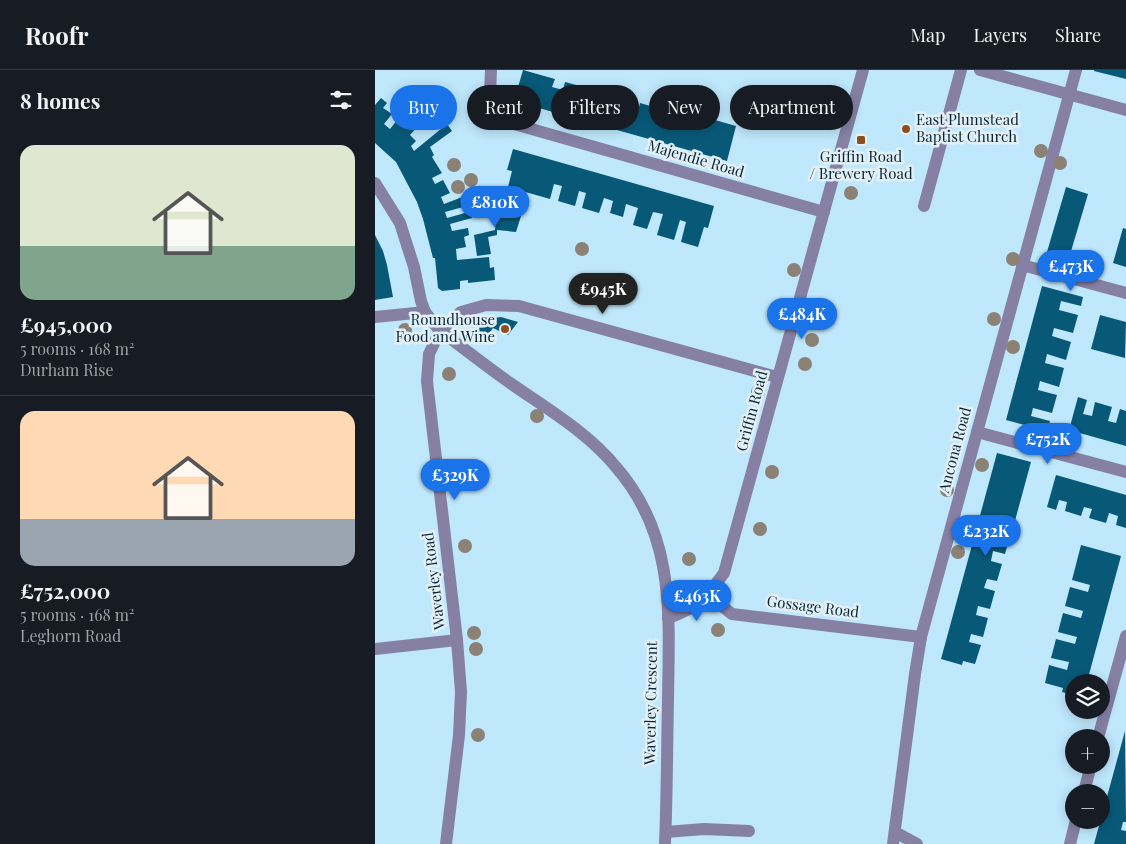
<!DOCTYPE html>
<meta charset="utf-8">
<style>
:root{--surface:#171b24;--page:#242831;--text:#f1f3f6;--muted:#9ea1a6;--line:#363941;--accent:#1a73e8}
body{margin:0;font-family:"Playfair Display",serif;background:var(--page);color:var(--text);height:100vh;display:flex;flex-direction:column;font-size:19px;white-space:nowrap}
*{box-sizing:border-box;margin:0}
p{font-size:16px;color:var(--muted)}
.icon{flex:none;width:28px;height:28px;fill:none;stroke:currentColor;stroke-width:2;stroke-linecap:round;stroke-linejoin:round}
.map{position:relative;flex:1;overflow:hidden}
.drawer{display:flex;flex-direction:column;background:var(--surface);width:375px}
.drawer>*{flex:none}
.guide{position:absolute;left:15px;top:15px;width:475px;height:45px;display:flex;gap:10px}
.buttons{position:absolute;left:690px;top:604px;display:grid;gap:10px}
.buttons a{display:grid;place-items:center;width:45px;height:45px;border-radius:50%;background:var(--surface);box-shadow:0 2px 12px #0003;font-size:25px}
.price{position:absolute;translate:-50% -42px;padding:0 11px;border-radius:18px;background:var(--accent);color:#fff;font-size:16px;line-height:32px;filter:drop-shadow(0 1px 2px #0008)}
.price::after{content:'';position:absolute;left:50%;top:30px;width:15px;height:11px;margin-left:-8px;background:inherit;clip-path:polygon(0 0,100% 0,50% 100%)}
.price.on{background:#222;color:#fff}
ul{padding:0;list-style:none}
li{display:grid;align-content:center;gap:10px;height:265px;padding:0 20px}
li+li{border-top:1px solid var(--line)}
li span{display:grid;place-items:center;height:155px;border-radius:15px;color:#555}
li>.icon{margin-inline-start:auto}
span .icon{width:90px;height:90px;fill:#fffc;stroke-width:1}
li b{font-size:21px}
h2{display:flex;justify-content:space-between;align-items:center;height:60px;padding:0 20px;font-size:21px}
.tag{padding:0 18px;border-radius:22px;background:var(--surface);box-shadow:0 2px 12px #0003;font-size:18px;line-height:45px}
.tag.on{background:var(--accent);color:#fff}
header{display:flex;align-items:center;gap:30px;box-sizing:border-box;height:70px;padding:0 25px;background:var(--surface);border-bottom:1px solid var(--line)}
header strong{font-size:24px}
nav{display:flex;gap:28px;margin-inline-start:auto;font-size:18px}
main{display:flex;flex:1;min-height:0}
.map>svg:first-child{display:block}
</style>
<header>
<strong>Roofr</strong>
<nav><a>Map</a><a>Layers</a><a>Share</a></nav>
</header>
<main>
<section class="drawer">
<h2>8 homes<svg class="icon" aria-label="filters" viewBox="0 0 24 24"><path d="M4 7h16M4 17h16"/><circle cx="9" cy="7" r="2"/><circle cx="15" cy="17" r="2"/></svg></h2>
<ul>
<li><span style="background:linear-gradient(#dfe7d0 65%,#7fa58c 0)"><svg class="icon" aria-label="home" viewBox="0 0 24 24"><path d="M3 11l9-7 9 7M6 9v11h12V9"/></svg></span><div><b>£945,000</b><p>5 rooms · 168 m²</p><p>Durham Rise</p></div></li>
<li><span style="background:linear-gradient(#ffd9b3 70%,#9aa5b1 0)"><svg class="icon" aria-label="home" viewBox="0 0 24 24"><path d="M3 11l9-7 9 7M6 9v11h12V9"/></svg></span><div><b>£752,000</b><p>5 rooms · 168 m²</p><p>Leghorn Road</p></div></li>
</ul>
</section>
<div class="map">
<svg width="751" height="774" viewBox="0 0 751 774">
<rect width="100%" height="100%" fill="#bfe8fd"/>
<g fill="#085978" fill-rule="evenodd">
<path d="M 148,0 L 180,9 L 177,17 L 188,20 L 190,12 L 205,16 L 202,24 L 212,27 L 214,18 L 229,23 L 227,31 L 238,34 L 240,26 L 254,30 L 252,38 L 263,41 L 265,33 L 279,37 L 277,44 L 288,47 L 291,36 L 361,56 L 352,91 L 139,31 Z"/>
<path d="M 751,0 L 751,9 L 719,1 L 719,0 Z"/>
<path d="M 6,28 L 12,33 L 8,38 L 17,44 L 9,54 L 15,59 L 23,49 L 30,55 L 35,49 L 43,56 L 35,65 L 41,71 L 36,76 L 39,81 L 72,54 L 77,61 L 55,77 L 59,85 L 57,87 L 67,103 L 57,108 L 60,114 L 68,110 L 75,123 L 66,127 L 69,134 L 90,126 L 93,135 L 97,148 L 75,154 L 77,161 L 93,158 L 94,165 L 89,167 L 91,177 L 81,179 L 82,190 L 114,187 L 115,198 L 119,197 L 120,210 L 93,213 L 93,210 L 85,211 L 85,219 L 67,221 L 63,218 L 60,188 L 58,188 L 48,149 L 42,132 L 21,92 L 0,73 L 0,35 ZM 88,137 L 90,143 L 72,148 L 70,142 Z"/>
<path d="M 138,79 L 339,136 L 333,158 L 329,157 L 323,177 L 306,172 L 311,152 L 305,150 L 299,170 L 282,165 L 288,144 L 278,142 L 272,159 L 258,155 L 263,138 L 251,134 L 248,147 L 235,143 L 238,131 L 229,128 L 224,143 L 207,138 L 211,123 L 204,121 L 200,136 L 183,131 L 187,116 L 179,114 L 175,129 L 133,117 L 137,101 L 132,100 Z"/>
<path d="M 691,117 L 713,124 L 694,188 L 672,182 Z"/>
<path d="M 114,129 L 121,141 L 146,146 L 141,162 L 122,160 L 122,165 L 113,167 L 116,184 L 102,186 L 99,165 L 120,160 L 121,141 L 110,144 L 106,132 Z"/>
<path d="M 748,158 L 751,159 L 751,197 L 738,193 Z"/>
<path d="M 0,165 L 8,181 L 12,195 L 18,227 L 0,230 Z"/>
<path d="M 667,216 L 708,227 L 706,236 L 686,231 L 684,240 L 703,245 L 698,263 L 679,258 L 677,266 L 696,272 L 691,290 L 672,284 L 670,293 L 689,298 L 684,317 L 665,311 L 663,320 L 682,325 L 677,343 L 658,338 L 656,346 L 675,351 L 672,361 L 631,350 Z"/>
<path d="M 725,245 L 751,252 L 750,288 L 716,279 Z"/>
<path d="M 126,247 L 143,252 L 133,265 L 118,258 L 110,269 L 106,266 L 104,261 L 105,253 L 112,249 Z"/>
<path d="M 703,327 L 712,330 L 708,344 L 717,346 L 720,332 L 737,337 L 733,351 L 741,353 L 745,339 L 751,341 L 751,376 L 694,360 Z"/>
<path d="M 622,383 L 656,392 L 638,458 L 626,455 L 624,463 L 635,466 L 630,484 L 618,481 L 616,491 L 627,494 L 622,511 L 612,509 L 609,518 L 620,521 L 615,539 L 603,536 L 601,545 L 613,548 L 608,567 L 596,564 L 594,572 L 606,575 L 600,594 L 588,591 L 587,595 L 566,589 Z"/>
<path d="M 681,405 L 751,425 L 751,458 L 741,455 L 743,446 L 734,443 L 731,453 L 714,448 L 717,439 L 709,437 L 706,446 L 690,441 L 692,432 L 684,430 L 681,440 L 672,437 Z"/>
<path d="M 706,475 L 746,486 L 712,612 L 699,612 L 699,625 L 687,622 L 688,618 L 670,613 L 674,595 L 692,600 L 694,592 L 676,588 L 681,569 L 700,574 L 702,567 L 683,562 L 688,543 L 706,548 L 708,541 L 690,536 L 695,517 L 713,522 L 715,515 L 697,510 Z"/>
<path d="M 750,661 L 751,752 L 748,752 L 746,760 L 751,761 L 751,774 L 719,774 Z"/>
</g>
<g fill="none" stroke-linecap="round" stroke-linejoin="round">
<g stroke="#8580a4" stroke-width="12">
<path d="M 116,0 L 114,47 L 449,142"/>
<path d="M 605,0 L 751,40"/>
<path d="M 0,113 L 25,153 L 39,197 L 46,231 L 50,242 L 65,261 L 54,284 L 52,311 L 82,570 L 86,622 L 84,665 L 71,774"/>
<path d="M 549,136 L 586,0"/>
<path d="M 647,195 L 751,223"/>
<path d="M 0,247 L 50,242"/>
<path d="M 602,362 L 751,402"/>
<path d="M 333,525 L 357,544 L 546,567"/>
<path d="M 293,548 C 324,537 330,529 349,503 L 488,0"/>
<path d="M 0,579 L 82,570"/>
<path d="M 723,668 L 751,566"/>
<path d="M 709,722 L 716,695"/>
<path d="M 291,762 L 329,759 L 374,761"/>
<path d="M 520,762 L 542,774"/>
<path d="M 290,774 C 292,726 292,678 293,630 C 294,545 301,466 241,397 C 213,363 174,340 138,315 C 113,298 90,279 65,261 L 86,242 L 111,235 L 144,236 L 402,307"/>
<path d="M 518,774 L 540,604 L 546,567 L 701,0"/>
<path d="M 695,774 L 701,750"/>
</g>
</g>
<g fill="#8b8174">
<circle cx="33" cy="27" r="7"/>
<circle cx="48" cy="40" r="7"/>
<circle cx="666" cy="81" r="7"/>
<circle cx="685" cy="93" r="7"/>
<circle cx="79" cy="95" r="7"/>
<circle cx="96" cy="110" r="7"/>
<circle cx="83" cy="117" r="7"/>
<circle cx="476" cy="123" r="7"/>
<circle cx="207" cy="179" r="7"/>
<circle cx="638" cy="189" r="7"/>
<circle cx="419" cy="200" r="7"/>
<circle cx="619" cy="249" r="7"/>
<circle cx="30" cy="260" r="7"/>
<circle cx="437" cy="270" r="7"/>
<circle cx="638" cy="277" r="7"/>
<circle cx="430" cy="294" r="7"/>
<circle cx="74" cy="304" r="7"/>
<circle cx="383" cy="322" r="7"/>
<circle cx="162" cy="346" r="7"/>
<circle cx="607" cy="395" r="7"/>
<circle cx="397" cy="402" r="7"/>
<circle cx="572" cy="420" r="7"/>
<circle cx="385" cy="459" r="7"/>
<circle cx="90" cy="476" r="7"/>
<circle cx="583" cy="482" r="7"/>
<circle cx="314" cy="489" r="7"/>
<circle cx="343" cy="560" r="7"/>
<circle cx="99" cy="563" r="7"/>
<circle cx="101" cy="579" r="7"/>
<circle cx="103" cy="665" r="7"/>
</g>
<g fill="#904d1e" stroke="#e3f0f8" stroke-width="2">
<circle cx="531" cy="59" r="5"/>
<rect x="481" y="65" width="10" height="10" rx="2.5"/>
<circle cx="130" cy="259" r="5"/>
</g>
<g text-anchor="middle" stroke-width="5" stroke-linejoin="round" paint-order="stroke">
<g font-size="15" fill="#082634" stroke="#e3f0f8" text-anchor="start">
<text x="541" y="55">East Plumstead<tspan x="541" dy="17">Baptist Church</tspan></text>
<text x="486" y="92" text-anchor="middle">Griffin Road<tspan x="486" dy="17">/ Brewery Road</tspan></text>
<text x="120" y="255" text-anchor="end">Roundhouse<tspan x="120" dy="17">Food and Wine</tspan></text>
</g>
<g font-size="15" fill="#082634" stroke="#e3f0f8">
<text transform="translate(321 89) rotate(16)" y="5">Majendie Road</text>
<text transform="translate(377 341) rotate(-75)" y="5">Griffin Road</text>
<text transform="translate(580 380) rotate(-75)" y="5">Ancona Road</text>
<text transform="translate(59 511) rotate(-97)" y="5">Waverley Road</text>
<text transform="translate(438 537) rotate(7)" y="5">Gossage Road</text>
<text transform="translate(276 633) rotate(-89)" y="5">Waverley Crescent</text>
</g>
</g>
</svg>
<div class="buttons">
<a><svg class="icon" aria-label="layers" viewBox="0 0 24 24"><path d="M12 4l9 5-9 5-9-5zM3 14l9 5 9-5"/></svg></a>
<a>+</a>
<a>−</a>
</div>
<b class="price" style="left:120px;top:158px">£810K</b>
<b class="price" style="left:696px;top:222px">£473K</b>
<b class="price on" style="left:228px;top:245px">£945K</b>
<b class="price" style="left:427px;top:270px">£484K</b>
<b class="price" style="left:673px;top:395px">£752K</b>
<b class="price" style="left:80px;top:431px">£329K</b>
<b class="price" style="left:611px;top:487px">£232K</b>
<b class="price" style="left:322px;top:552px">£463K</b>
<div class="guide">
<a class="tag on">Buy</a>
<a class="tag">Rent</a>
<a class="tag">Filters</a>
<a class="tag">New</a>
<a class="tag">Apartment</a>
</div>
</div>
</main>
